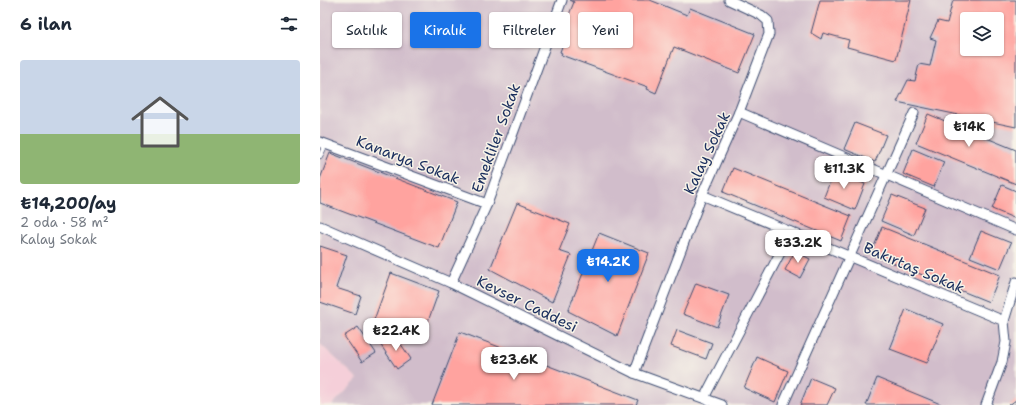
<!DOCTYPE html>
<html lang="tr">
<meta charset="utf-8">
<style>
:root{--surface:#fff;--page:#f6f6f7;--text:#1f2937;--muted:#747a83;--line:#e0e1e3;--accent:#1a73e8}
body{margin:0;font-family:"Shantell Sans",sans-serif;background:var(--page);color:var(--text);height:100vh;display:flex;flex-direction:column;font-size:15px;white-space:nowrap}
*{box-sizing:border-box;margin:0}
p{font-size:13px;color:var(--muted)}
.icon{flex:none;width:22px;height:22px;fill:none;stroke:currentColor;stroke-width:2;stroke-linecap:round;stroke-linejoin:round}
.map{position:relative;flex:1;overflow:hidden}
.side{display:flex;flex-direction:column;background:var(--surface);width:320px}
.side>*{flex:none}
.banner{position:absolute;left:12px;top:12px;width:380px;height:36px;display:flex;gap:8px}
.fabs{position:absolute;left:640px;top:12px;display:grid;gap:8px}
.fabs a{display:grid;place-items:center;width:44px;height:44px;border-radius:4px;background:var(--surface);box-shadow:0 1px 3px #0004;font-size:20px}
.price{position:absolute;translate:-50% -34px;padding:0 9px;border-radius:8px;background:#fff;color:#222;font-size:13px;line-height:26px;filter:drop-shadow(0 1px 2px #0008)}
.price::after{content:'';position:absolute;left:50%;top:24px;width:12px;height:9px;margin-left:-6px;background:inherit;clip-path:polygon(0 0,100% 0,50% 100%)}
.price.active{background:var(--accent);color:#fff}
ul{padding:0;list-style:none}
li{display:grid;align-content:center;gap:8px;height:212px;padding:0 20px}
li+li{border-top:1px solid var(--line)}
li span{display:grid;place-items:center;height:124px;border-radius:4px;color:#555}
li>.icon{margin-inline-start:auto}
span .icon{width:72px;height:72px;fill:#fffc;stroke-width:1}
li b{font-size:17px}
h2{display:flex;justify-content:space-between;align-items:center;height:48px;padding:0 20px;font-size:17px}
.tag{padding:0 14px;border-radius:4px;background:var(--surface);box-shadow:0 1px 3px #0004;font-size:14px;line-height:36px}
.tag.active{background:var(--accent);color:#fff}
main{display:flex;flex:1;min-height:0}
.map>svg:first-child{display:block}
</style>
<main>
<section class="side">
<h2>6 ilan<svg class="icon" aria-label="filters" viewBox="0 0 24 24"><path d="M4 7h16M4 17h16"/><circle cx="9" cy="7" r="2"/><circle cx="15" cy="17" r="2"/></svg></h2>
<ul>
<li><span style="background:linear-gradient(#c9d6e8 60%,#8fb573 0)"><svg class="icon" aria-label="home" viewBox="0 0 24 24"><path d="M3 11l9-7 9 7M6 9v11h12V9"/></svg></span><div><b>₺14,200/ay</b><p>2 oda · 58 m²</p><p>Kalay Sokak</p></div></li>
</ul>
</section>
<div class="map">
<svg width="696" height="405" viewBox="0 0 696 405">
<rect width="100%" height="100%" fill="#f7f3e8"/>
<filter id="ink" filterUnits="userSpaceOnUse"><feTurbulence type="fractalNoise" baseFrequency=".025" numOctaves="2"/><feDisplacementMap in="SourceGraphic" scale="8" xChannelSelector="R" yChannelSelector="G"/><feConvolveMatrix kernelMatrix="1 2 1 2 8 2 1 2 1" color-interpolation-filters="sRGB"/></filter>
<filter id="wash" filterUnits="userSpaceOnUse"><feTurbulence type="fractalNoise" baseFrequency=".012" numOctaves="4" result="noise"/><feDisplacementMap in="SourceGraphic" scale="16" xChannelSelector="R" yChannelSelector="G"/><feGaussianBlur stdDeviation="0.9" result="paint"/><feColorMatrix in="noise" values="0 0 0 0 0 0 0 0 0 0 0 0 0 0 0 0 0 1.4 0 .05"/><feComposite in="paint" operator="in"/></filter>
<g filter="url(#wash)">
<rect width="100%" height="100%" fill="#f5e7d3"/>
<path fill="#f5cfd9" d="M 0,344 L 38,379 L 12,405 L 0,405 Z"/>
<path fill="#d1bdcb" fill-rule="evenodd" d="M 0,0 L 696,0 L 696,405 L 12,405 L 38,379 L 0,344 ZM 647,19 L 677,19 L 677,49 L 647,49 Z"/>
<g id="blocks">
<g fill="#ffa39f" fill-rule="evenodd">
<path d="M 250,0 L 330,0 L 367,15 L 370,8 L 435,34 L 419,73 L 354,47 L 336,93 L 327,89 L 328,87 L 241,55 L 242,53 L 240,52 L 244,41 L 239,40 L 254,2 Z"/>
<path d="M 500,0 L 591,0 L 576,60 L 527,47 L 529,40 L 503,33 L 501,39 L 491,33 Z"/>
<path d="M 633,0 L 696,0 L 696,127 L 577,102 L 588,80 L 595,81 L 599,64 L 610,66 L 616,40 L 610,38 L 618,21 L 627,23 ZM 647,19 L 677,19 L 677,49 L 647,49 Z"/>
<path d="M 608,114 L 696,150 L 696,184 L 596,143 Z"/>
<path d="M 535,123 L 566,135 L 555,162 L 524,149 Z"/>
<path d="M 593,149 L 624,162 L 614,187 L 583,174 Z"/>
<path d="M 10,153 L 137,202 L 119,248 L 0,203 L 0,179 Z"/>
<path d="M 413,168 L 531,216 L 521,241 L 403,192 Z"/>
<path d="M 514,171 L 545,184 L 535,210 L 504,197 Z"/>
<path d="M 682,185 L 696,191 L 696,219 L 672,209 Z"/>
<path d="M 572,195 L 605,208 L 594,235 L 561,221 Z"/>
<path d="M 197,203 L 250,224 L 239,251 L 251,255 L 232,302 L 170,269 Z"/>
<path d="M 562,227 L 680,275 L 669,302 L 551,254 Z"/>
<path d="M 661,231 L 691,243 L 680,269 L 650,257 Z"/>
<path d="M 279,233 L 329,253 L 297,336 L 248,311 Z"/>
<path d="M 0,246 L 27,255 L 16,288 L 41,296 L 35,314 L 0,302 Z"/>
<path d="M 475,251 L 490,259 L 480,278 L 465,270 Z"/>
<path d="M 71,273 L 119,291 L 102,338 L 54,320 Z"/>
<path d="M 376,283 L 409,295 L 397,327 L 363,314 Z"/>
<path d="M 586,309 L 623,324 L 607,363 L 570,349 Z"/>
<path d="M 38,327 L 56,353 L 42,362 L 24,336 Z"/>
<path d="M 357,330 L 392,343 L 386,359 L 351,346 Z"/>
<path d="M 140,332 L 318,400 L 316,405 L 112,405 Z"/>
<path d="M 74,334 L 91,359 L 77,369 L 60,344 Z"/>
<path d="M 437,357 L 468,371 L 455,402 L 424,388 Z"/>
<path d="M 491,378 L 515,388 L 507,405 L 480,405 Z"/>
<path d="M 557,378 L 623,405 L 546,405 Z"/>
<path d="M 696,400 L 696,405 L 689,405 Z"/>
</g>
</g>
</g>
<g filter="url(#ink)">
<use href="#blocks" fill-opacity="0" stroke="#3c4b70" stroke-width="1"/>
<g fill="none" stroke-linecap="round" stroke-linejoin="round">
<defs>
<path id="service" d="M 0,156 L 6,144"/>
<g id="minor">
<path d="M 419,112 L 696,230"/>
<path d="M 0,142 L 167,204"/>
<path d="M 382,195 L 684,321"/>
<path d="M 0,226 L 131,283 L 314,373 L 402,405"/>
<path d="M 131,283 L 167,204 L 242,0"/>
<path d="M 314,373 L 382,195 L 419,112 L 449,34 L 448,21 L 441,15 L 409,0"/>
<path d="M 384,398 L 471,232"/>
<path d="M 463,405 L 594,113"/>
<path d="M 666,405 L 682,362 L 686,342 L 684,321 L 696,282"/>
</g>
</defs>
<use href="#service" stroke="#3c4b70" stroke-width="6"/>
<use href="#minor" stroke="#3c4b70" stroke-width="11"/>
<use href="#service" stroke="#fff" stroke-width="4.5"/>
<use href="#minor" stroke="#fff" stroke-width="9"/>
</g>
</g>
<g text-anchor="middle" stroke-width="3" stroke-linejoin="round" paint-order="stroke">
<g font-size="15" fill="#1b2f5e" stroke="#f7f3e8">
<text transform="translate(176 138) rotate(-70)" y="5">Emekliler Sokak</text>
<text transform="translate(387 153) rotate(-65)" y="5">Kalay Sokak</text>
<text transform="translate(88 160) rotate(21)" y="5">Kanarya Sokak</text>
<text transform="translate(594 268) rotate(23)" y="5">Bakırtaş Sokak</text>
<text transform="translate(207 304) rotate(26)" y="5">Kevser Caddesi</text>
</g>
</g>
</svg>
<div class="fabs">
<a><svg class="icon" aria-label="layers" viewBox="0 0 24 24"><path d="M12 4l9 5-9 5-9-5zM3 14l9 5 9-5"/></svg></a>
</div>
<b class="price" style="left:649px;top:148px">₺14K</b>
<b class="price" style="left:524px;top:190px">₺11.3K</b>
<b class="price" style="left:478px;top:264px">₺33.2K</b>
<b class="price active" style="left:288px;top:283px">₺14.2K</b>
<b class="price" style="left:76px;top:352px">₺22.4K</b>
<b class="price" style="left:194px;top:381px">₺23.6K</b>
<div class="banner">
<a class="tag">Satılık</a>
<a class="tag active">Kiralık</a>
<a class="tag">Filtreler</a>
<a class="tag">Yeni</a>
</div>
</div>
</main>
